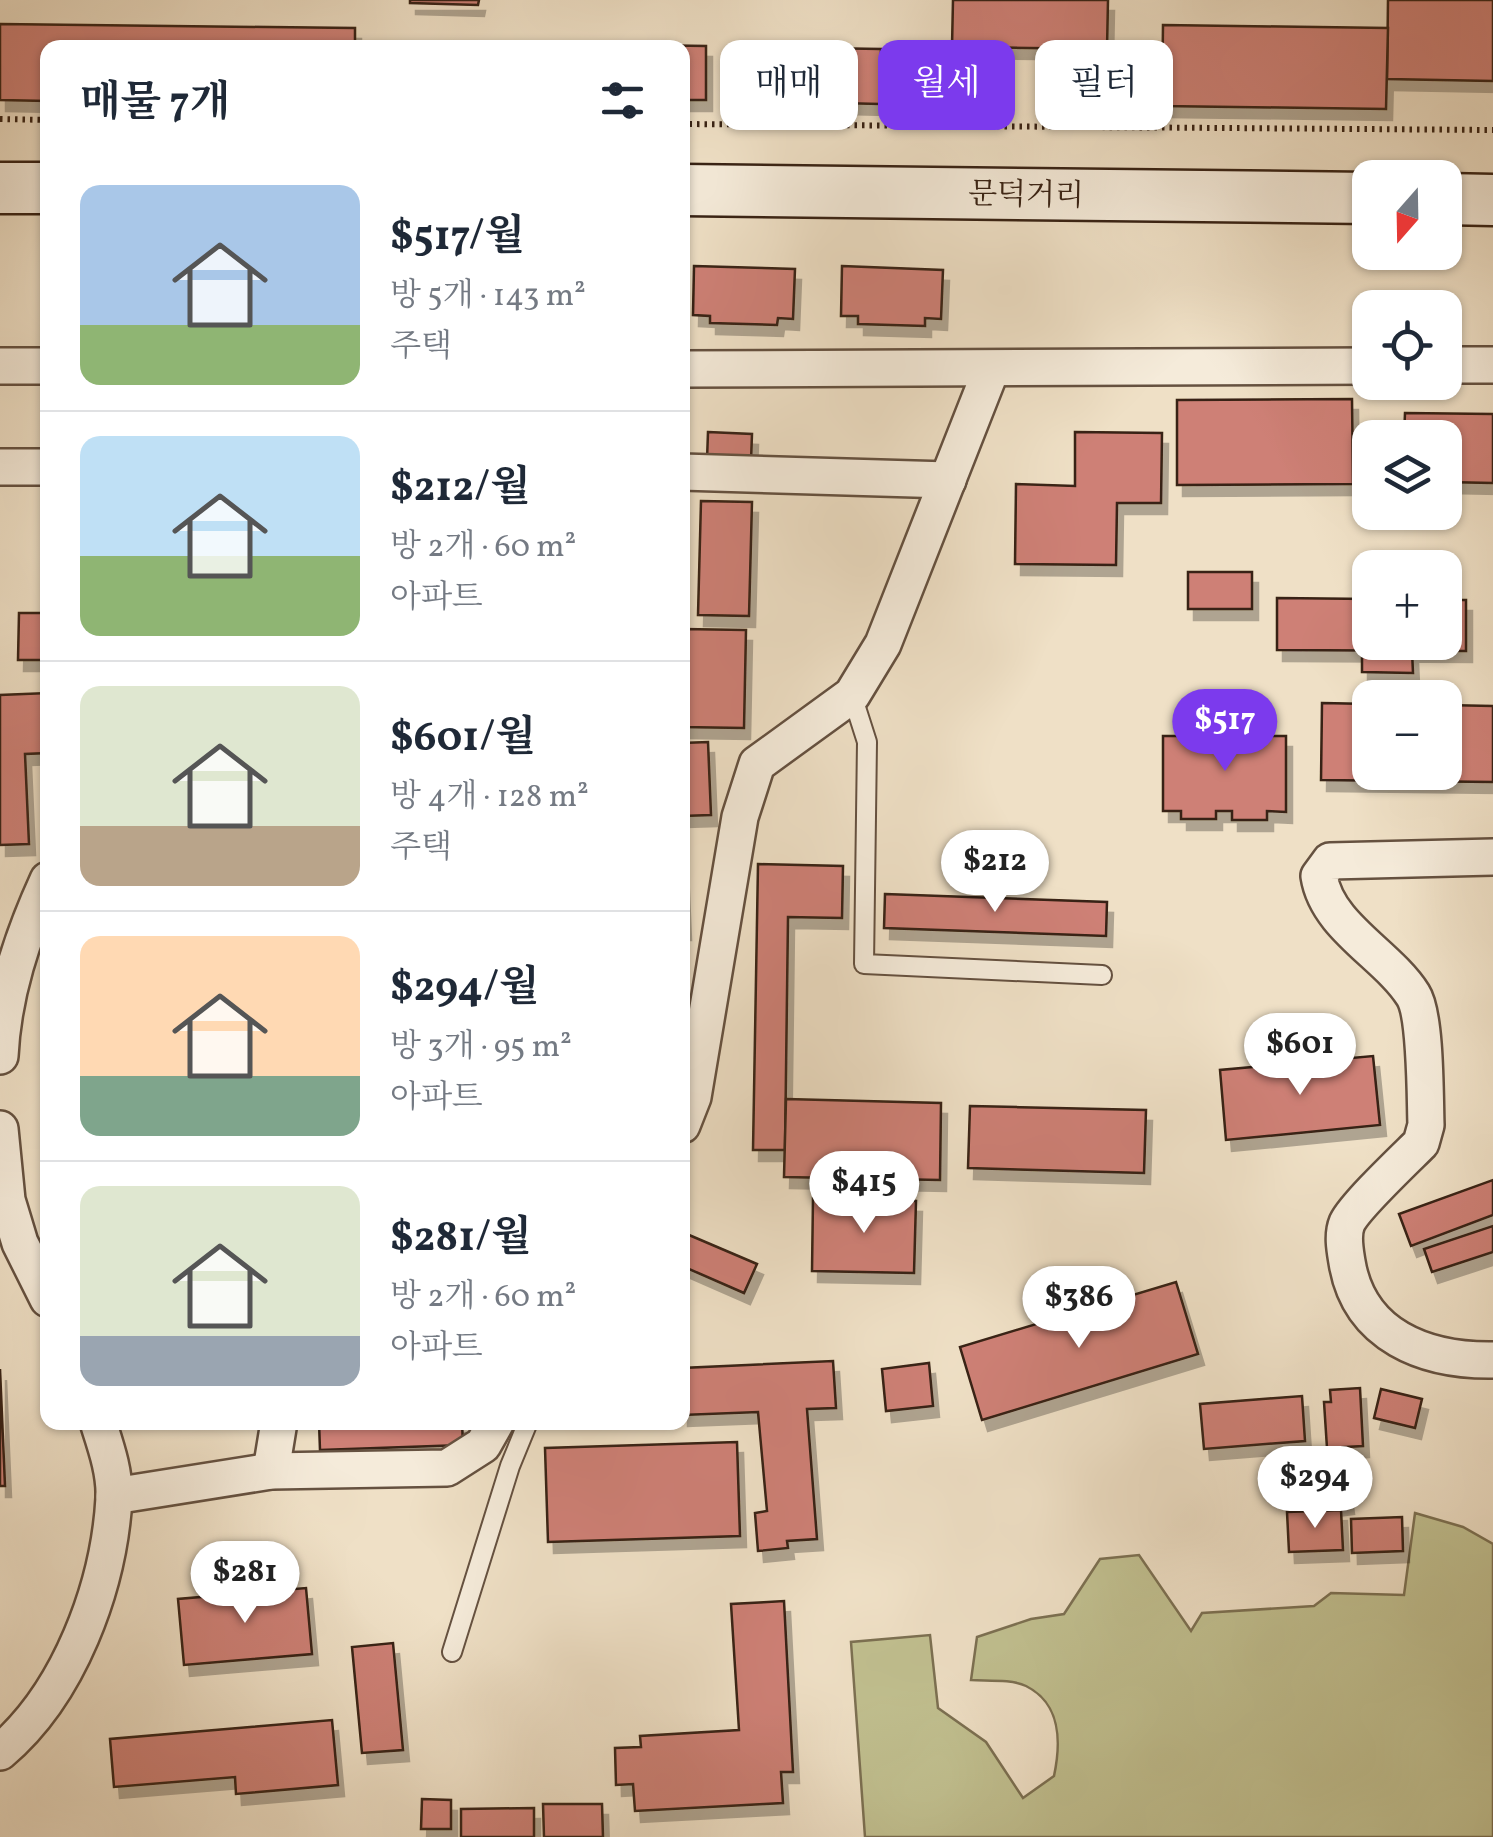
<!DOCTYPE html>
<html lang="ko">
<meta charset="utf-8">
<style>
:root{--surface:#fff;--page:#f2f2f3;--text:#1f2937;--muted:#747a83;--line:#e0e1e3;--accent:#7c3aed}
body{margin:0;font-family:Vollkorn,"Noto Serif KR",serif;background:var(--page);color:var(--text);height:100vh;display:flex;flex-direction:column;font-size:38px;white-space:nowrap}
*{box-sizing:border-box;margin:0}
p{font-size:32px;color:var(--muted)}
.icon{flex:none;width:55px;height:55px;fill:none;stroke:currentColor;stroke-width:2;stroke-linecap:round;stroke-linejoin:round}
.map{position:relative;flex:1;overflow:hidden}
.sheet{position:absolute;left:40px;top:40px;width:650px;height:1390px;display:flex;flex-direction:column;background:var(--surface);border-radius:20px;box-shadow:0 2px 8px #0004}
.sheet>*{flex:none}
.hud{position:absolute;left:720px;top:40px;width:622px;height:90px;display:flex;gap:20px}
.needle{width:65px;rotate:200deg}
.tools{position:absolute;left:1352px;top:160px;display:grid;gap:20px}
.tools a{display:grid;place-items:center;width:110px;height:110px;border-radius:20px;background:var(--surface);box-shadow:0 2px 8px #0004;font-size:50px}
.price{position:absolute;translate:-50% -85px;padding:0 22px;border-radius:35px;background:#fff;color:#222;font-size:32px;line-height:65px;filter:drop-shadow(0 2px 5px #0008)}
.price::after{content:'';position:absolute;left:50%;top:60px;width:30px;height:22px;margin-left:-15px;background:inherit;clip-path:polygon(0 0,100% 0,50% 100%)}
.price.active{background:var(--accent);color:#fff}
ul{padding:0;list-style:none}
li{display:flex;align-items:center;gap:30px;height:250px;padding:0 40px}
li+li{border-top:2px solid var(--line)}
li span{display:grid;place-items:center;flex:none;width:280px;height:200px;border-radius:20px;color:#555}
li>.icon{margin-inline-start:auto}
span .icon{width:120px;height:120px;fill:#fffc;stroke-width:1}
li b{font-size:42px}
h2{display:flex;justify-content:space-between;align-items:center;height:120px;padding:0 40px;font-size:42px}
.tag{padding:0 35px;border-radius:20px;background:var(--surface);box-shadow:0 2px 8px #0004;font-size:35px;line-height:90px}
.tag.active{background:var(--accent);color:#fff}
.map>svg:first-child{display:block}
</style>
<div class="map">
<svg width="1493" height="1837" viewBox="0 0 1493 1837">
<defs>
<filter id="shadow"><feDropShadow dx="6" dy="11" stdDeviation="0" flood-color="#0004"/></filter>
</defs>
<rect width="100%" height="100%" fill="#efe0c6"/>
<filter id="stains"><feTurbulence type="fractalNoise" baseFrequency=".002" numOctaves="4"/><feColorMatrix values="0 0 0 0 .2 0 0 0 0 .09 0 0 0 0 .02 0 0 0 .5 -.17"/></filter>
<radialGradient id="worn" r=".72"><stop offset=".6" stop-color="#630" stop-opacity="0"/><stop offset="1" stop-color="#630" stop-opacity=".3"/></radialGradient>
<path fill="#c1c090" stroke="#7c7052" stroke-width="2.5" d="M 1415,1513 L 1463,1527 L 1493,1544 L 1493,1837 L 865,1837 L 851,1642 L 930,1635 L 938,1708 L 986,1742 L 1023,1798 L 1054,1776 C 1061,1743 1062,1704 1026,1686 C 1012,1679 987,1681 971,1680 L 977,1637 L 1031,1619 L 1064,1614 L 1100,1559 L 1139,1555 L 1191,1631 L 1202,1613 L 1314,1606 L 1331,1593 L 1404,1595 Z"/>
<g fill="#ce8076" stroke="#372113" stroke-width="2.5" filter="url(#shadow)">
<path d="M 410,0 L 479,0 L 478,5 L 410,3 Z"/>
<path d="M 953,0 L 1108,0 L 1107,49 L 952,47 Z"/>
<path d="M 1388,0 L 1493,0 L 1493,81 L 1387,79 Z"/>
<path d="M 0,24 L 355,28 L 355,48 L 48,48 L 48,101 L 0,100 Z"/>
<path d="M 1163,25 L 1388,28 L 1386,109 L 1162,106 Z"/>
<path d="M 575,44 L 706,46 L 706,100 L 682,100 L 682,48 L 575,48 Z"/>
<path d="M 754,47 L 881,49 L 880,104 L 753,101 Z"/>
<path d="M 694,266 L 795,269 L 793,319 L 778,318 L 777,325 L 710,323 L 710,316 L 693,315 Z"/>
<path d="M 842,266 L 943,270 L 941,319 L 925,318 L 925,326 L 858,324 L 858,316 L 841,316 Z"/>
<path d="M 1352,399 L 1353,484 L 1177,485 L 1177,400 Z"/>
<path d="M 1405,413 L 1493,414 L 1493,483 L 1445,482 L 1445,438 L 1404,438 Z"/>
<path d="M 708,432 L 752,434 L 751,461 L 707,460 Z"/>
<path d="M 1075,432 L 1162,433 L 1161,503 L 1117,503 L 1116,565 L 1015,564 L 1016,484 L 1075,486 Z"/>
<path d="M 701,501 L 752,502 L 749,616 L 698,615 Z"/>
<rect x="1188" y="572" width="64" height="37"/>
<path d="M 1277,598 L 1370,599 L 1370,642 L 1445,642 L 1445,600 L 1466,600 L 1466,651 L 1277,650 Z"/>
<path d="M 19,613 L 48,613 L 48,660 L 18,660 Z"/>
<path d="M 682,629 L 746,630 L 744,728 L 682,727 Z"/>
<path d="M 1362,650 L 1412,651 L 1413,673 L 1362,672 Z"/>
<path d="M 48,693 L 48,753 L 25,754 L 29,844 L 0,845 L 0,695 Z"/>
<path d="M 1322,703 L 1370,704 L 1370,772 L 1445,772 L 1445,705 L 1493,706 L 1493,782 L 1321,780 Z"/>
<path d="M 1181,728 L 1216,728 L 1216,736 L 1232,736 L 1232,728 L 1267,728 L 1267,736 L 1286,736 L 1286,812 L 1267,811 L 1267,820 L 1232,820 L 1232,811 L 1216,811 L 1216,819 L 1181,819 L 1181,811 L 1163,811 L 1163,736 L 1181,736 Z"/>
<path d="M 708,742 L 711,815 L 682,816 L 682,743 Z"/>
<path d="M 682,859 L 685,929 L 682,929 Z"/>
<path d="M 758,864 L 843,866 L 842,918 L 788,917 L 785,1150 L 753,1150 Z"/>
<path d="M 885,894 L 1107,902 L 1106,936 L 884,928 Z"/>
<path d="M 1373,1056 L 1380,1125 L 1226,1140 L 1220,1070 Z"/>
<path d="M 786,1099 L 941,1103 L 940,1180 L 784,1177 Z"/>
<path d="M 970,1106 L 1146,1110 L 1144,1173 L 968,1168 Z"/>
<path d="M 1493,1180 L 1493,1215 L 1411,1246 L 1399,1214 Z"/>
<path d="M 813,1198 L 916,1201 L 914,1273 L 812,1271 Z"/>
<path d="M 1493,1226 L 1493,1252 L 1432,1272 L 1424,1249 Z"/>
<path d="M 682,1232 L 757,1264 L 744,1293 L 682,1266 Z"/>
<path d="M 1176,1282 L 1198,1354 L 982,1420 L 960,1347 Z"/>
<path d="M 833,1361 L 836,1408 L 807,1409 L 817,1539 L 787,1541 L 788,1548 L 758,1551 L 755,1513 L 767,1511 L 758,1412 L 682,1415 L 682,1368 Z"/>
<path d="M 929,1363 L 933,1406 L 886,1411 L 882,1369 Z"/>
<path d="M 0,1369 L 5,1486 L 0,1486 Z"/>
<path d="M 1360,1388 L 1363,1446 L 1327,1448 L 1324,1402 L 1331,1402 L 1330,1390 Z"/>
<path d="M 1381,1389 L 1422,1399 L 1415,1428 L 1374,1418 Z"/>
<path d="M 1302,1396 L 1305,1441 L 1204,1449 L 1200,1404 Z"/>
<path d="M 319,1422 L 462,1422 L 463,1445 L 320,1450 Z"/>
<path d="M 737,1442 L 740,1536 L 548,1542 L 545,1448 Z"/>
<path d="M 1343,1460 L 1345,1473 L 1350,1472 L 1352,1488 L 1346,1489 L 1348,1503 L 1316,1507 L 1311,1463 Z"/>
<path d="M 1341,1510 L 1343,1550 L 1289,1552 L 1287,1512 Z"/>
<path d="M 1402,1517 L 1403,1551 L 1352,1553 L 1351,1519 Z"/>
<path d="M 306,1588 L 312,1654 L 184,1665 L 178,1599 Z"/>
<path d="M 784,1601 L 793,1772 L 781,1772 L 783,1803 L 635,1811 L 633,1784 L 616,1785 L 615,1748 L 641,1747 L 640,1736 L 739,1730 L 731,1604 Z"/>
<path d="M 393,1643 L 403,1750 L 362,1753 L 352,1647 Z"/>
<path d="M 332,1720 L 338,1785 L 236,1794 L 235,1777 L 114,1787 L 110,1739 Z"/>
<path d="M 422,1799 L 451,1800 L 451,1829 L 421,1829 Z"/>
<path d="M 543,1804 L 602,1804 L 603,1837 L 544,1837 Z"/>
<path d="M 534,1808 L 534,1837 L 461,1837 L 461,1809 Z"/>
</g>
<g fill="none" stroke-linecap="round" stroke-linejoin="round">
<defs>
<g id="service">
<path d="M 852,695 L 867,742 L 864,964 L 1102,975"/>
<path d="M 452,1652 L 510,1466 L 528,1422"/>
</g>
<g id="minor">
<path d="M 1445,365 L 1493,365"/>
<path d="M 0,366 L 48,366"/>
<path d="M 682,369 L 1370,366"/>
<path d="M 0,467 L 48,467"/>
<path d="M 682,472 L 948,480"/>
<path d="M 1493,857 L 1330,861 L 1319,876 C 1327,927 1387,954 1413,995 C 1426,1015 1425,1098 1426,1125 L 1421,1143 C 1406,1158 1355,1206 1347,1223 C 1342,1235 1345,1250 1347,1262 C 1359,1336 1425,1361 1493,1360"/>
<path d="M 0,1056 C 3,994 22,937 48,880"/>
<path d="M 682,1125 L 693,1097 L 740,817 L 757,764 L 852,695 L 883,644 L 991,370"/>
<path d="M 0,1129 L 7,1200 L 20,1243 L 48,1299"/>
<path d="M 271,1471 L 279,1422"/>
<path d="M 114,1496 L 271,1471 L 447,1468 L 483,1445 L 496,1422"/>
<path d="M 0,1752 C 69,1694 109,1587 114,1498 C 115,1472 106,1447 98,1422"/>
</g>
<g id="secondary">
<path d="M 0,188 L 48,188"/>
<path d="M 682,190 L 1370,198"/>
<path d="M 1445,199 L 1493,200"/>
</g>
</defs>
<use href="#service" stroke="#655140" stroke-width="22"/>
<use href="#minor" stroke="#655140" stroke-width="40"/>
<use href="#secondary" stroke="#372113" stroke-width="55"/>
<g stroke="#372113" stroke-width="6" stroke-dasharray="2.5 5" stroke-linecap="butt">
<path d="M 0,119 L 48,120"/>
<path d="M 682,124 L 1493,130"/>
</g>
<use href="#service" stroke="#f5ebda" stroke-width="18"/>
<use href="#minor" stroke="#f5ebda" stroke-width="35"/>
<use href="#secondary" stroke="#f5ebda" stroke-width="50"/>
</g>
<g text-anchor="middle" stroke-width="8" stroke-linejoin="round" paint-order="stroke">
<g font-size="30" fill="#372113" stroke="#f5ebda">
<text transform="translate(1026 194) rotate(1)" y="10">문덕거리</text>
</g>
</g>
<rect width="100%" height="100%" filter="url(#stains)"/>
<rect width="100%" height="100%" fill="url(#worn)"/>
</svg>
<div class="tools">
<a><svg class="needle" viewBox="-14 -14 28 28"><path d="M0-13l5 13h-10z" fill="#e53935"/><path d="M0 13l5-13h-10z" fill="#747a83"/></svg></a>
<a><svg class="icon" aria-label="locate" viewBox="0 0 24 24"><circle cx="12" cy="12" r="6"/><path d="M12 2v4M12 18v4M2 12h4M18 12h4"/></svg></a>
<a><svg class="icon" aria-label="layers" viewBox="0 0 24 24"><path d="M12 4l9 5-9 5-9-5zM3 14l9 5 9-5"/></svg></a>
<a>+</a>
<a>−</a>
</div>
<b class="price active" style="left:1225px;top:774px">$517</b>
<b class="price" style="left:995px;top:915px">$212</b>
<b class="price" style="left:1300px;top:1098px">$601</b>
<b class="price" style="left:864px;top:1236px">$415</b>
<b class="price" style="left:1079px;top:1351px">$386</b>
<b class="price" style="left:1315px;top:1531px">$294</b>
<b class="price" style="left:245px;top:1626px">$281</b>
<div class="hud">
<a class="tag">매매</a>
<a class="tag active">월세</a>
<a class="tag">필터</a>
</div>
<section class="sheet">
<h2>매물 7개<svg class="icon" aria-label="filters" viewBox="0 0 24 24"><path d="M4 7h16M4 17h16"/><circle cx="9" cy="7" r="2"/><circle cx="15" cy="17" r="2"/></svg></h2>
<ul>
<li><span style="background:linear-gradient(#a9c7e8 70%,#8fb573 0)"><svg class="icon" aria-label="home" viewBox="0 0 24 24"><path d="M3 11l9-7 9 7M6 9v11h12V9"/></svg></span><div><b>$517/월</b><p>방 5개 · 143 m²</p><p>주택</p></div></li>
<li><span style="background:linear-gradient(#bfe0f5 60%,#8fb573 0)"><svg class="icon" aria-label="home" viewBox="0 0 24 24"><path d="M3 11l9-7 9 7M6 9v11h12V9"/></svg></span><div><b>$212/월</b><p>방 2개 · 60 m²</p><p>아파트</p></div></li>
<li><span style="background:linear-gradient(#dfe7d0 70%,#b9a48a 0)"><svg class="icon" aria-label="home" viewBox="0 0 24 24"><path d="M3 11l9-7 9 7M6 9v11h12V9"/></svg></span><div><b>$601/월</b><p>방 4개 · 128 m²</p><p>주택</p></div></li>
<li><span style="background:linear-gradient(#ffd9b3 70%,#7fa58c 0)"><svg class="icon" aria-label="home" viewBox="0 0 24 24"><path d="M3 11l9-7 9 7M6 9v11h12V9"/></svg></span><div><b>$294/월</b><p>방 3개 · 95 m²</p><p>아파트</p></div></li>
<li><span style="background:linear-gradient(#dfe7d0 75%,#9aa5b1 0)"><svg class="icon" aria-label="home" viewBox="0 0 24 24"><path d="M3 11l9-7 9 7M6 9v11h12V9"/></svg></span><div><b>$281/월</b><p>방 2개 · 60 m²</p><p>아파트</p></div></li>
</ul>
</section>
</div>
